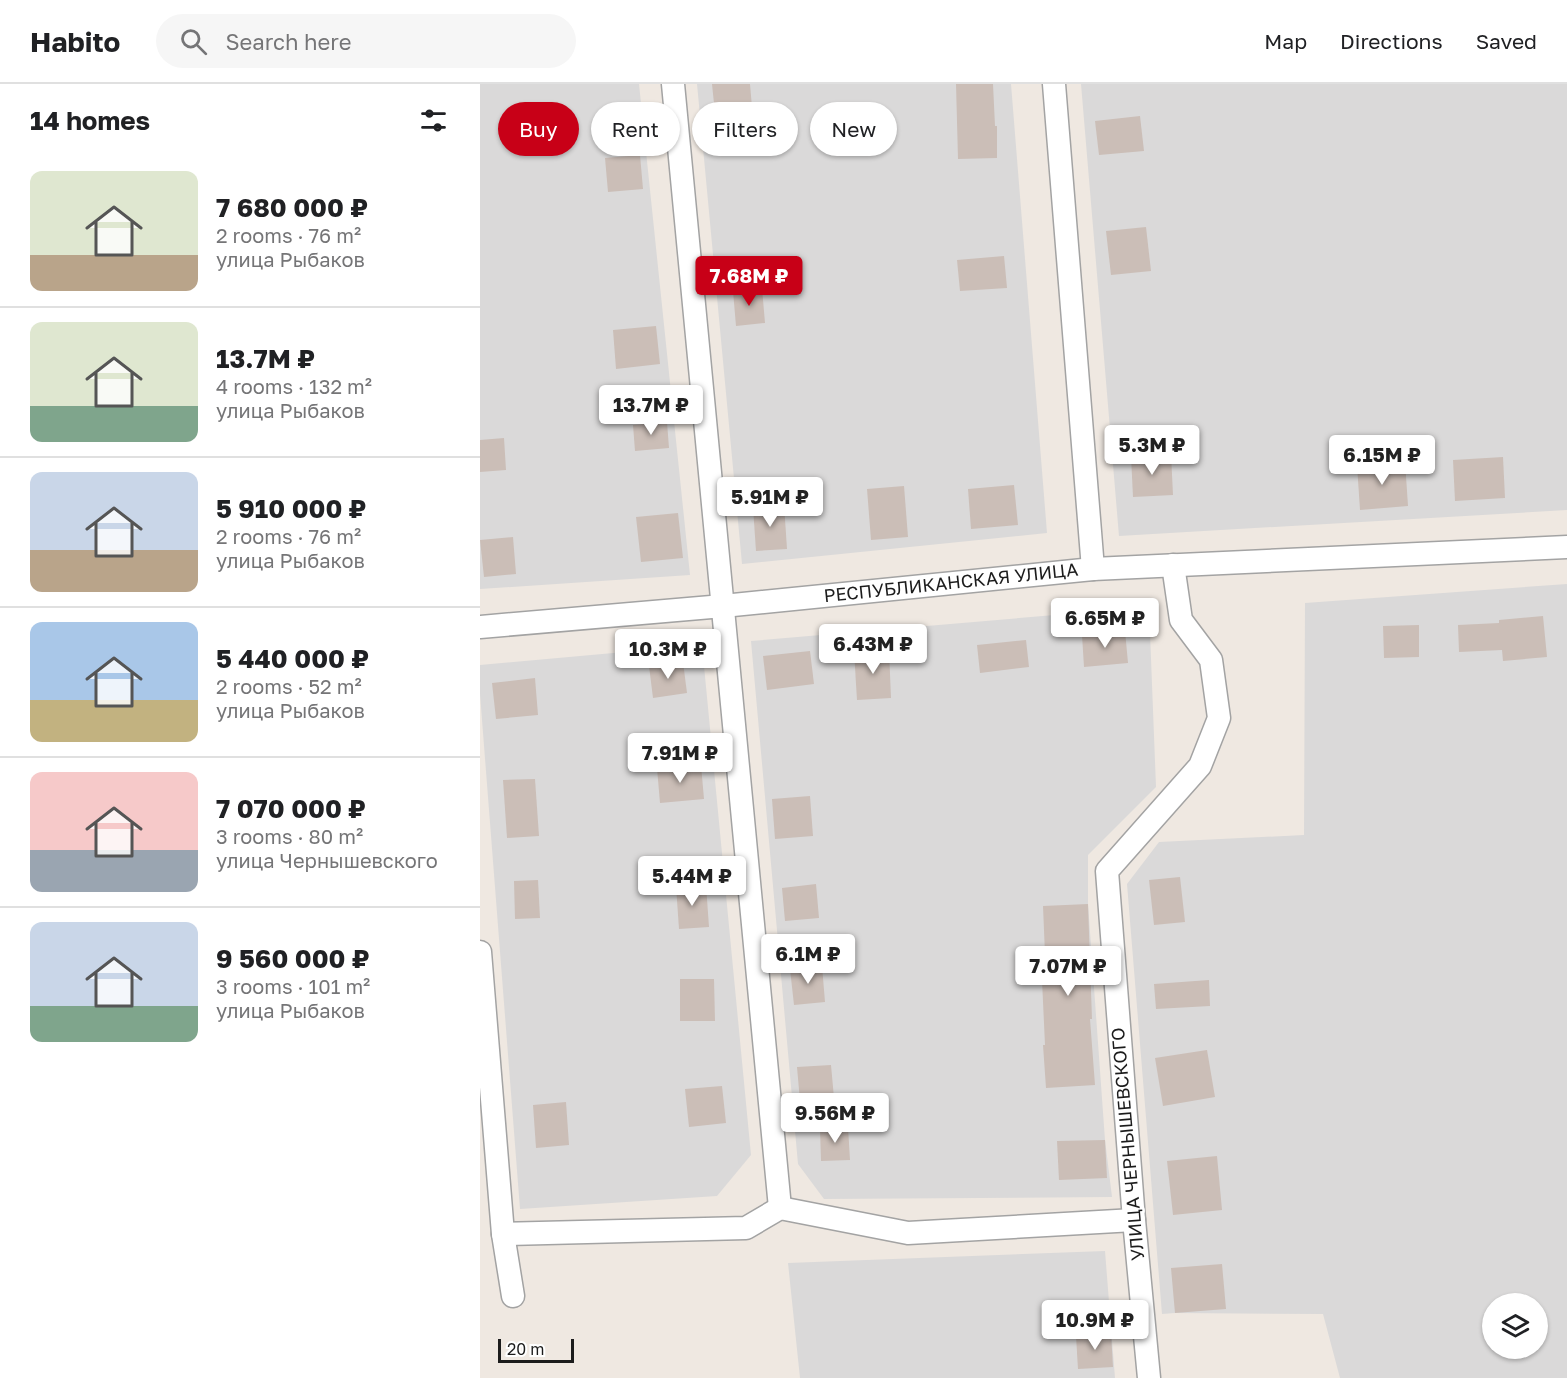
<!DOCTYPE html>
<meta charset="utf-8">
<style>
:root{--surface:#fff;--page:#f6f6f6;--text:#202124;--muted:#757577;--line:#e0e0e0;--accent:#c80017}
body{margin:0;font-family:"Golos Text",sans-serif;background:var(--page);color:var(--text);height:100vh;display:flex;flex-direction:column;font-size:22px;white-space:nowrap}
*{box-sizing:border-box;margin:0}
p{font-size:20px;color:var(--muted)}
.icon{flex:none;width:33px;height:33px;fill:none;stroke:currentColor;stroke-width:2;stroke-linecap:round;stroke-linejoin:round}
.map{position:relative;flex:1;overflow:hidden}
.panel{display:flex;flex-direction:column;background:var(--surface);width:480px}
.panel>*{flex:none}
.top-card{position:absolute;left:18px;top:18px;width:570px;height:54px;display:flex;gap:12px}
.controls{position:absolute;left:1002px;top:1209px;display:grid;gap:12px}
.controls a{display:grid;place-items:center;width:66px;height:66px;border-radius:50%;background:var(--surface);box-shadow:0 2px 4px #0004;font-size:30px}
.scale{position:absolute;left:18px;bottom:15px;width:76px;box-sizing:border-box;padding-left:6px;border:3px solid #1c1c1c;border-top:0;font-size:16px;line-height:21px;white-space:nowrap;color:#1c1c1c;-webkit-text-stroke:4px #fff;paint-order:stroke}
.price{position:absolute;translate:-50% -51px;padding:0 14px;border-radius:6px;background:#fff;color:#222;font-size:20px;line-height:39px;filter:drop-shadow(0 2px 3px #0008)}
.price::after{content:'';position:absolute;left:50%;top:36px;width:18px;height:14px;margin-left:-9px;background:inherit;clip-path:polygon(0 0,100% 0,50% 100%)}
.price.on{background:var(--accent);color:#fff}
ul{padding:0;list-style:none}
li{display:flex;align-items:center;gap:18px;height:150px;padding:0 30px}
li+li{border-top:2px solid var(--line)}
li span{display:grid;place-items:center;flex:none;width:168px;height:120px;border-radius:12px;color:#555}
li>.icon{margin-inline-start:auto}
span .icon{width:72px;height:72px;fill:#fffc;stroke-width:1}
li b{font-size:26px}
h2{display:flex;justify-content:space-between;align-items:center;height:72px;padding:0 30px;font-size:26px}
.tag{padding:0 21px;border-radius:27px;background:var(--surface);box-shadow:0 2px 4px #0004;font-size:21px;line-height:54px}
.tag.on{background:var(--accent);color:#fff}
header{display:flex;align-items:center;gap:36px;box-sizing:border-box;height:84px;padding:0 30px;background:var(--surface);border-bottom:2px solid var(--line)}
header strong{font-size:28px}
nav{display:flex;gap:33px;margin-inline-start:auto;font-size:21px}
.search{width:420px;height:54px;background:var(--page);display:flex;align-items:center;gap:15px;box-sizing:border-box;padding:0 21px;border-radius:33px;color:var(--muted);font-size:22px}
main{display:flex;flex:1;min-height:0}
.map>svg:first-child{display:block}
</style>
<header>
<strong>Habito</strong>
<div class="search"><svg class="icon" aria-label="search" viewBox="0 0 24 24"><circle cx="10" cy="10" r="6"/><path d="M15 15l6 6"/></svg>Search here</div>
<nav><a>Map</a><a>Directions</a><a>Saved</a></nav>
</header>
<main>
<section class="panel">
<h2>14 homes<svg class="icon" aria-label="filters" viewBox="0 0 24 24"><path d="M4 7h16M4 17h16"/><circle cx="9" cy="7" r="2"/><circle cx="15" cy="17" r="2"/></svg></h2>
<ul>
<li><span style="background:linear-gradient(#dfe7d0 70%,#b9a48a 0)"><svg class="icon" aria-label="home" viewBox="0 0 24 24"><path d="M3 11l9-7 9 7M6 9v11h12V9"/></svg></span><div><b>7 680 000 ₽</b><p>2 rooms · 76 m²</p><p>улица Рыбаков</p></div></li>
<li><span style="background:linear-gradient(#dfe7d0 70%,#7fa58c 0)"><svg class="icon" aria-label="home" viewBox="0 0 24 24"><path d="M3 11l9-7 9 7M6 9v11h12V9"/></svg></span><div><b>13.7M ₽</b><p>4 rooms · 132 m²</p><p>улица Рыбаков</p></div></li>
<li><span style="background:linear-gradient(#c9d6e8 65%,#b9a48a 0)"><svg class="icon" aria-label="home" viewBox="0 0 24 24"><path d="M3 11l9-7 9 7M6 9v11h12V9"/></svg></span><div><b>5 910 000 ₽</b><p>2 rooms · 76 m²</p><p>улица Рыбаков</p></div></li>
<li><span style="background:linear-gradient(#a9c7e8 65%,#c2b280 0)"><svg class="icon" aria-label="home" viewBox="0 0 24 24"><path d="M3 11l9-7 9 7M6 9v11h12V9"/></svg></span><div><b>5 440 000 ₽</b><p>2 rooms · 52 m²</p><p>улица Рыбаков</p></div></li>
<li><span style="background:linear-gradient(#f6c9c9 65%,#9aa5b1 0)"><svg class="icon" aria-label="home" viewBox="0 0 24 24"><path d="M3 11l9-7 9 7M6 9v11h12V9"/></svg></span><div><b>7 070 000 ₽</b><p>3 rooms · 80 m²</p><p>улица Чернышевского</p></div></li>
<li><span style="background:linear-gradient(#c9d6e8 70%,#7fa58c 0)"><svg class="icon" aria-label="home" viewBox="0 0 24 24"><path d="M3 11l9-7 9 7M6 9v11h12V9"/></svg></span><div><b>9 560 000 ₽</b><p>3 rooms · 101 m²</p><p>улица Рыбаков</p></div></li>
</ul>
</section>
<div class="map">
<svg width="1087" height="1294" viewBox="0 0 1087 1294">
<rect width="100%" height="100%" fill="#efe8e1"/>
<g fill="#dad9d9" fill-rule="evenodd">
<path d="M 0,0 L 159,0 L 210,491 L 0,505 Z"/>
<path d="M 217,0 L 531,0 L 567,449 L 262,480 Z"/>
<path d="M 601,0 L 1087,0 L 1087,426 L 639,452 Z"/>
<path d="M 1087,500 L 1087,1294 L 860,1294 L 843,1230 L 695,1229 L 682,1230 L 647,800 L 679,758 L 824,751 L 825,519 ZM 1012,1220 L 1058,1220 L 1058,1264 L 1012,1264 Z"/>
<path d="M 669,523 L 676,703 L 608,771 L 608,820 L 625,1056 L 632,1113 L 344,1115 L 318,1080 L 271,557 Z"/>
<path d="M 222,561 L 271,1071 L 237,1112 L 40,1125 L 0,610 L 0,581 Z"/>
<path d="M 625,1167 L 635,1294 L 320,1294 L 308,1179 Z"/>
</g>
<g fill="#cbbeb7">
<path d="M 232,0 L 270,0 L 273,35 L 236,39 Z"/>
<path d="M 476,0 L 513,0 L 515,42 L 517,42 L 517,74 L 478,75 Z"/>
<path d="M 660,32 L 664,67 L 619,71 L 615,37 Z"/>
<path d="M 160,71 L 163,105 L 128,108 L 125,74 Z"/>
<path d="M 666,143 L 671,187 L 631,191 L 626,147 Z"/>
<path d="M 524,172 L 527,204 L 480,207 L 477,176 Z"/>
<path d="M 282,204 L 285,239 L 256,242 L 253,207 Z"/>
<path d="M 176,242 L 180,280 L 136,285 L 133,246 Z"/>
<path d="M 187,338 L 189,364 L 155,367 L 153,341 Z"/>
<path d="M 24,354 L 26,386 L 0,388 L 0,356 Z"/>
<path d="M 691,370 L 693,411 L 653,413 L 651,372 Z"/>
<path d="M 1023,373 L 1025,414 L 975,417 L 973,376 Z"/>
<path d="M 925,377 L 928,422 L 880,426 L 877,381 Z"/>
<path d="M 534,401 L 538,441 L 491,445 L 488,405 Z"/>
<path d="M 424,402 L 428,453 L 391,456 L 387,405 Z"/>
<path d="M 304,420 L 307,465 L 276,467 L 273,423 Z"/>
<path d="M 198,429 L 203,474 L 161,478 L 156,433 Z"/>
<path d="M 33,453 L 36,490 L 4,493 L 0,456 Z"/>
<path d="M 1063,532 L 1067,573 L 1023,577 L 1022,566 L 979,568 L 978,541 L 1019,539 L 1019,536 Z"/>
<path d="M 939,541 L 939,573 L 904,574 L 903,542 Z"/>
<path d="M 645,547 L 648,579 L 604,583 L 602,551 Z"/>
<path d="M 546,556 L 549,583 L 500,589 L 497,561 Z"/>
<path d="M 409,566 L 411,614 L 377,616 L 374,567 Z"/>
<path d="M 330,567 L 334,600 L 287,606 L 283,572 Z"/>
<path d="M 203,578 L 207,609 L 173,614 L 169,582 Z"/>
<path d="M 55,594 L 58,631 L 16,635 L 12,599 Z"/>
<path d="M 221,681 L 224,715 L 180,719 L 177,684 Z"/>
<path d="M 55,695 L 59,752 L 27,754 L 23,696 Z"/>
<path d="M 330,712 L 333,752 L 295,755 L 292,715 Z"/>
<path d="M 700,793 L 705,838 L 674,841 L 669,796 Z"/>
<path d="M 58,796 L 60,834 L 35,835 L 34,797 Z"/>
<path d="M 336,800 L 339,834 L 305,837 L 302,804 Z"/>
<path d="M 226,801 L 229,843 L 199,845 L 196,802 Z"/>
<path d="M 608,820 L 612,935 L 610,935 L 615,1001 L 566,1004 L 563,961 L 565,961 L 562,896 L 566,895 L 563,822 Z"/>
<path d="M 342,882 L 345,918 L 314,921 L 310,885 Z"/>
<path d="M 200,895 L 234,895 L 235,937 L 200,937 Z"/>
<path d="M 729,896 L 730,922 L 676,925 L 674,900 Z"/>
<path d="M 727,966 L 735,1013 L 683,1022 L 675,974 Z"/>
<path d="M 351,981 L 354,1014 L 320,1017 L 317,983 Z"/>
<path d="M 242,1002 L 246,1039 L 209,1043 L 205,1005 Z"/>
<path d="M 86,1018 L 89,1061 L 56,1064 L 53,1021 Z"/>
<path d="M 368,1043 L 370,1076 L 341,1077 L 340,1044 Z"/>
<path d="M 625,1056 L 627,1094 L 579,1096 L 577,1057 Z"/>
<path d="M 737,1072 L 742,1126 L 693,1131 L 687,1077 Z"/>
<path d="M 742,1180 L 746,1225 L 695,1229 L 691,1184 Z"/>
<path d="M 631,1249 L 633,1283 L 598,1285 L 596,1252 Z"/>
</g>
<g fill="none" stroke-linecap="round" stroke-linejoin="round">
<defs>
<g id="street">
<path d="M 193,0 L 300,1124"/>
<path d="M 574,0 L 613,485"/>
<path d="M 0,543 L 243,522 L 613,485 L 1087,463"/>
<path d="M 0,868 L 23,1150 L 33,1212"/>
<path d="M 23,1150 L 266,1144 L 300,1124 L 428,1149 L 654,1136"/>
<path d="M 669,1294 L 654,1136 L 627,787 L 720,682 L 739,634 L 731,576 L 701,536 L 693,481"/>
</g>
</defs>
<use href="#street" stroke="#a3a3a3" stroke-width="25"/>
<use href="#street" stroke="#fff" stroke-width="22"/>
</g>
<g text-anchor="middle" stroke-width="5" stroke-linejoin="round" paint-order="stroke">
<g font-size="18" fill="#1c1c1c" stroke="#fff">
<text transform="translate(471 499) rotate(-6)" y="6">РЕСПУБЛИКАНСКАЯ УЛИЦА</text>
<text transform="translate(648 1060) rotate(-95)" y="6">УЛИЦА ЧЕРНЫШЕВСКОГО</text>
</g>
</g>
</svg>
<div class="controls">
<a><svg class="icon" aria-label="layers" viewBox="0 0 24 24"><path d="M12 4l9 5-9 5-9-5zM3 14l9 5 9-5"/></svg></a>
</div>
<div class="scale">20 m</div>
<b class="price on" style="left:269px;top:223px">7.68M ₽</b>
<b class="price" style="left:171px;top:352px">13.7M ₽</b>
<b class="price" style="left:672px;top:392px">5.3M ₽</b>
<b class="price" style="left:902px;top:402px">6.15M ₽</b>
<b class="price" style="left:290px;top:444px">5.91M ₽</b>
<b class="price" style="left:625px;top:565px">6.65M ₽</b>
<b class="price" style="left:393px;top:591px">6.43M ₽</b>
<b class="price" style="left:188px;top:596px">10.3M ₽</b>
<b class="price" style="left:200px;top:700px">7.91M ₽</b>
<b class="price" style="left:212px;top:823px">5.44M ₽</b>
<b class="price" style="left:328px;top:901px">6.1M ₽</b>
<b class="price" style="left:588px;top:913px">7.07M ₽</b>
<b class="price" style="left:355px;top:1060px">9.56M ₽</b>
<b class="price" style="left:615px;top:1267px">10.9M ₽</b>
<div class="top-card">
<a class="tag on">Buy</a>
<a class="tag">Rent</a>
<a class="tag">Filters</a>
<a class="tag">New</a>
</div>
</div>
</main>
